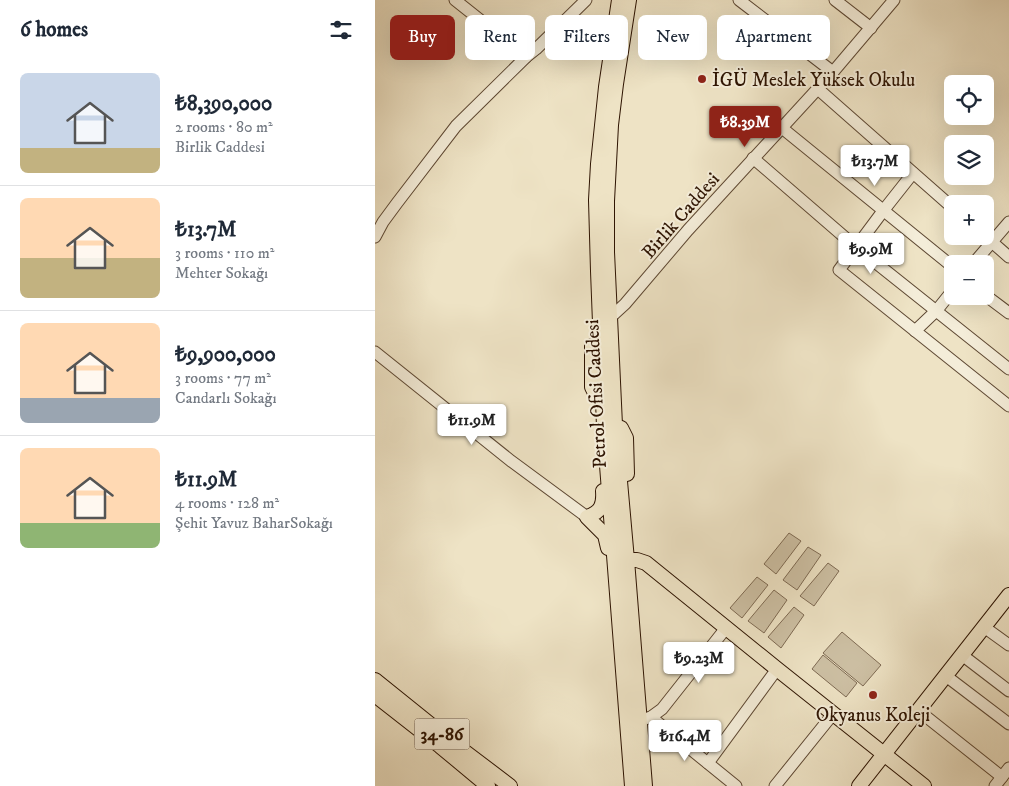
<!DOCTYPE html>
<meta charset="utf-8">
<style>
:root{--surface:#fff;--page:#f2f2f3;--text:#1f2937;--muted:#747a83;--line:#e0e1e3;--accent:#8f2418}
body{margin:0;font-family:"IM FELL DW Pica",serif;background:var(--page);color:var(--text);height:100vh;display:flex;flex-direction:column;font-size:19px;white-space:nowrap}
*{box-sizing:border-box;margin:0}
p{font-size:16px;color:var(--muted)}
.icon{flex:none;width:28px;height:28px;fill:none;stroke:currentColor;stroke-width:2;stroke-linecap:round;stroke-linejoin:round}
.map{position:relative;flex:1;overflow:hidden}
.details{display:flex;flex-direction:column;background:var(--surface);width:375px}
.details>*{flex:none}
.banner{position:absolute;left:15px;top:15px;width:475px;height:45px;display:flex;gap:10px}
.fabs{position:absolute;left:569px;top:75px;display:grid;gap:10px}
.fabs a{display:grid;place-items:center;width:50px;height:50px;border-radius:8px;background:var(--surface);box-shadow:0 5px 20px #0002;font-size:25px}
.price{position:absolute;translate:-50% -42px;padding:0 11px;border-radius:5px;background:#fff;color:#222;font-size:16px;line-height:32px;filter:drop-shadow(0 1px 2px #0008)}
.price::after{content:'';position:absolute;left:50%;top:30px;width:15px;height:11px;margin-left:-8px;background:inherit;clip-path:polygon(0 0,100% 0,50% 100%)}
.price.current{background:var(--accent);color:#fff}
ul{padding:0;list-style:none}
li{display:flex;align-items:center;gap:15px;height:125px;padding:0 20px}
li+li{border-top:1px solid var(--line)}
li span{display:grid;place-items:center;flex:none;width:140px;height:100px;border-radius:8px;color:#555}
li>.icon{margin-inline-start:auto}
span .icon{width:60px;height:60px;fill:#fffc;stroke-width:1}
li b{font-size:21px}
h2{display:flex;justify-content:space-between;align-items:center;height:60px;padding:0 20px;font-size:21px}
.chip{padding:0 18px;border-radius:8px;background:var(--surface);box-shadow:0 5px 20px #0002;font-size:18px;line-height:45px}
.chip.current{background:var(--accent);color:#fff}
main{display:flex;flex:1;min-height:0}
.map>svg:first-child{display:block}
</style>
<main>
<section class="details">
<h2>6 homes<svg class="icon" aria-label="filters" viewBox="0 0 24 24"><path d="M4 7h16M4 17h16"/><circle cx="9" cy="7" r="2"/><circle cx="15" cy="17" r="2"/></svg></h2>
<ul>
<li><span style="background:linear-gradient(#c9d6e8 75%,#c2b280 0)"><svg class="icon" aria-label="home" viewBox="0 0 24 24"><path d="M3 11l9-7 9 7M6 9v11h12V9"/></svg></span><div><b>₺8,390,000</b><p>2 rooms · 80 m²</p><p>Birlik Caddesi</p></div></li>
<li><span style="background:linear-gradient(#ffd9b3 60%,#c2b280 0)"><svg class="icon" aria-label="home" viewBox="0 0 24 24"><path d="M3 11l9-7 9 7M6 9v11h12V9"/></svg></span><div><b>₺13.7M</b><p>3 rooms · 110 m²</p><p>Mehter Sokağı</p></div></li>
<li><span style="background:linear-gradient(#ffd9b3 75%,#9aa5b1 0)"><svg class="icon" aria-label="home" viewBox="0 0 24 24"><path d="M3 11l9-7 9 7M6 9v11h12V9"/></svg></span><div><b>₺9,900,000</b><p>3 rooms · 77 m²</p><p>Candarlı Sokağı</p></div></li>
<li><span style="background:linear-gradient(#ffd9b3 75%,#8fb573 0)"><svg class="icon" aria-label="home" viewBox="0 0 24 24"><path d="M3 11l9-7 9 7M6 9v11h12V9"/></svg></span><div><b>₺11.9M</b><p>4 rooms · 128 m²</p><p>Şehit Yavuz BaharSokağı</p></div></li>
</ul>
</section>
<div class="map">
<svg width="634" height="786" viewBox="0 0 634 786">
<rect width="100%" height="100%" fill="#eee3c5"/>
<filter id="stains"><feTurbulence type="fractalNoise" baseFrequency=".004" numOctaves="4"/><feColorMatrix values="0 0 0 0 .2 0 0 0 0 .09 0 0 0 0 .02 0 0 0 .5 -.17"/></filter>
<radialGradient id="worn" r=".72"><stop offset=".6" stop-color="#630" stop-opacity="0"/><stop offset="1" stop-color="#630" stop-opacity=".3"/></radialGradient>
<g fill="#cdc0a4" stroke="#7e6a53">
<path d="M 414,533 L 426,541 L 401,574 L 389,564 Z"/>
<path d="M 433,547 L 446,555 L 422,590 L 408,580 Z"/>
<path d="M 453,563 L 464,571 L 439,606 L 425,596 Z"/>
<path d="M 382,577 L 393,585 L 367,618 L 355,608 Z"/>
<path d="M 399,590 L 412,600 L 389,633 L 373,621 Z"/>
<path d="M 419,607 L 429,615 L 406,648 L 393,637 Z"/>
<path d="M 467,632 L 506,665 L 488,686 L 448,653 Z"/>
<path d="M 448,655 L 482,683 L 471,697 L 437,669 Z"/>
</g>
<g fill="none" stroke-linecap="round" stroke-linejoin="round">
<defs>
<g id="minor">
<path d="M 80,0 L 139,47 L 151,57"/>
<path d="M 364,0 L 458,72"/>
<path d="M 460,0 L 496,28"/>
<path d="M 443,89 L 578,208"/>
<path d="M 407,128 L 578,267"/>
<path d="M 378,158 L 481,247 L 634,369"/>
<path d="M 538,173 L 508,211 L 464,270 L 634,406"/>
<path d="M 610,236 L 634,257"/>
<path d="M 0,237 L 8,222 L 22,203 L 81,126 L 151,57 L 161,49 L 211,0"/>
<path d="M 598,264 L 634,222"/>
<path d="M 610,295 L 634,313"/>
<path d="M 235,316 L 238,315 L 250,304 L 313,230 L 458,72 L 519,0"/>
<path d="M 540,331 L 562,310 L 578,290"/>
<path d="M 0,352 L 136,461 L 212,517"/>
<path d="M 609,627 L 634,645"/>
<path d="M 587,655 L 634,691"/>
<path d="M 571,676 L 634,724"/>
<path d="M 544,711 L 627,777"/>
<path d="M 276,717 L 361,786"/>
<path d="M 264,721 L 276,717 L 287,709 L 351,628"/>
<path d="M 333,763 L 402,669"/>
<path d="M 400,786 L 458,714"/>
<path d="M 620,786 L 634,768"/>
</g>
<g id="major">
<path d="M 244,0 L 231,87 L 223,164 L 221,200 L 223,271 L 229,427 L 257,786"/>
<path d="M 254,0 L 241,84 L 236,125 L 232,201 L 232,252 L 240,425 L 252,560 L 270,786"/>
<path d="M 217,346 L 217,387 L 220,393 L 234,394"/>
<path d="M 238,425 L 246,428 L 251,438 L 252,474"/>
<path d="M 228,491 C 229,505 226,512 212,517 L 230,535 L 233,548"/>
<path d="M 252,560 L 262,560 L 271,563 L 402,669 L 549,786"/>
<path d="M 0,680 L 77,742 L 135,786"/>
<path d="M 0,695 L 65,746 L 113,786"/>
<path d="M 484,786 L 634,595"/>
</g>
</defs>
<use href="#minor" stroke="#5e4833" stroke-width="13"/>
<use href="#major" stroke="#2e1402" stroke-width="16"/>
<use href="#minor" stroke="#f4edd9" stroke-width="11"/>
<use href="#major" stroke="#eee3c5" stroke-width="14"/>
</g>
<g fill="#8f2418" stroke="#f4edd9" stroke-width="2">
<circle cx="327" cy="79" r="5"/>
<circle cx="498" cy="695" r="5"/>
</g>
<g text-anchor="middle" stroke-width="4" stroke-linejoin="round" paint-order="stroke">
<rect fill="#f4edd9" stroke="#695542" stroke-width="1" x="39.5" y="718.5" width="55" height="31" rx="4"/>
<g font-size="18" font-weight="bold" fill="#2e1402">
<text x="67" y="740">34-86</text>
</g>
<g font-size="19" fill="#2e1402" stroke="#f4edd9" text-anchor="start">
<text x="337" y="86">İGÜ Meslek Yüksek Okulu</text>
<text x="498" y="721" text-anchor="middle">Okyanus Koleji</text>
</g>
<g font-size="19" fill="#2e1402" stroke="#f4edd9">
<text transform="translate(305 215) rotate(-49)" y="7">Birlik Caddesi</text>
<text transform="translate(220 394) rotate(-93)" y="7">Petrol Ofisi Caddesi</text>
</g>
</g>
<rect width="100%" height="100%" filter="url(#stains)"/>
<rect width="100%" height="100%" fill="url(#worn)"/>
</svg>
<div class="fabs">
<a><svg class="icon" aria-label="locate" viewBox="0 0 24 24"><circle cx="12" cy="12" r="6"/><path d="M12 2v4M12 18v4M2 12h4M18 12h4"/></svg></a>
<a><svg class="icon" aria-label="layers" viewBox="0 0 24 24"><path d="M12 4l9 5-9 5-9-5zM3 14l9 5 9-5"/></svg></a>
<a>+</a>
<a>−</a>
</div>
<b class="price current" style="left:370px;top:148px">₺8.39M</b>
<b class="price" style="left:500px;top:187px">₺13.7M</b>
<b class="price" style="left:496px;top:275px">₺9.9M</b>
<b class="price" style="left:97px;top:446px">₺11.9M</b>
<b class="price" style="left:324px;top:684px">₺9.23M</b>
<b class="price" style="left:310px;top:762px">₺16.4M</b>
<div class="banner">
<a class="chip current">Buy</a>
<a class="chip">Rent</a>
<a class="chip">Filters</a>
<a class="chip">New</a>
<a class="chip">Apartment</a>
</div>
</div>
</main>
